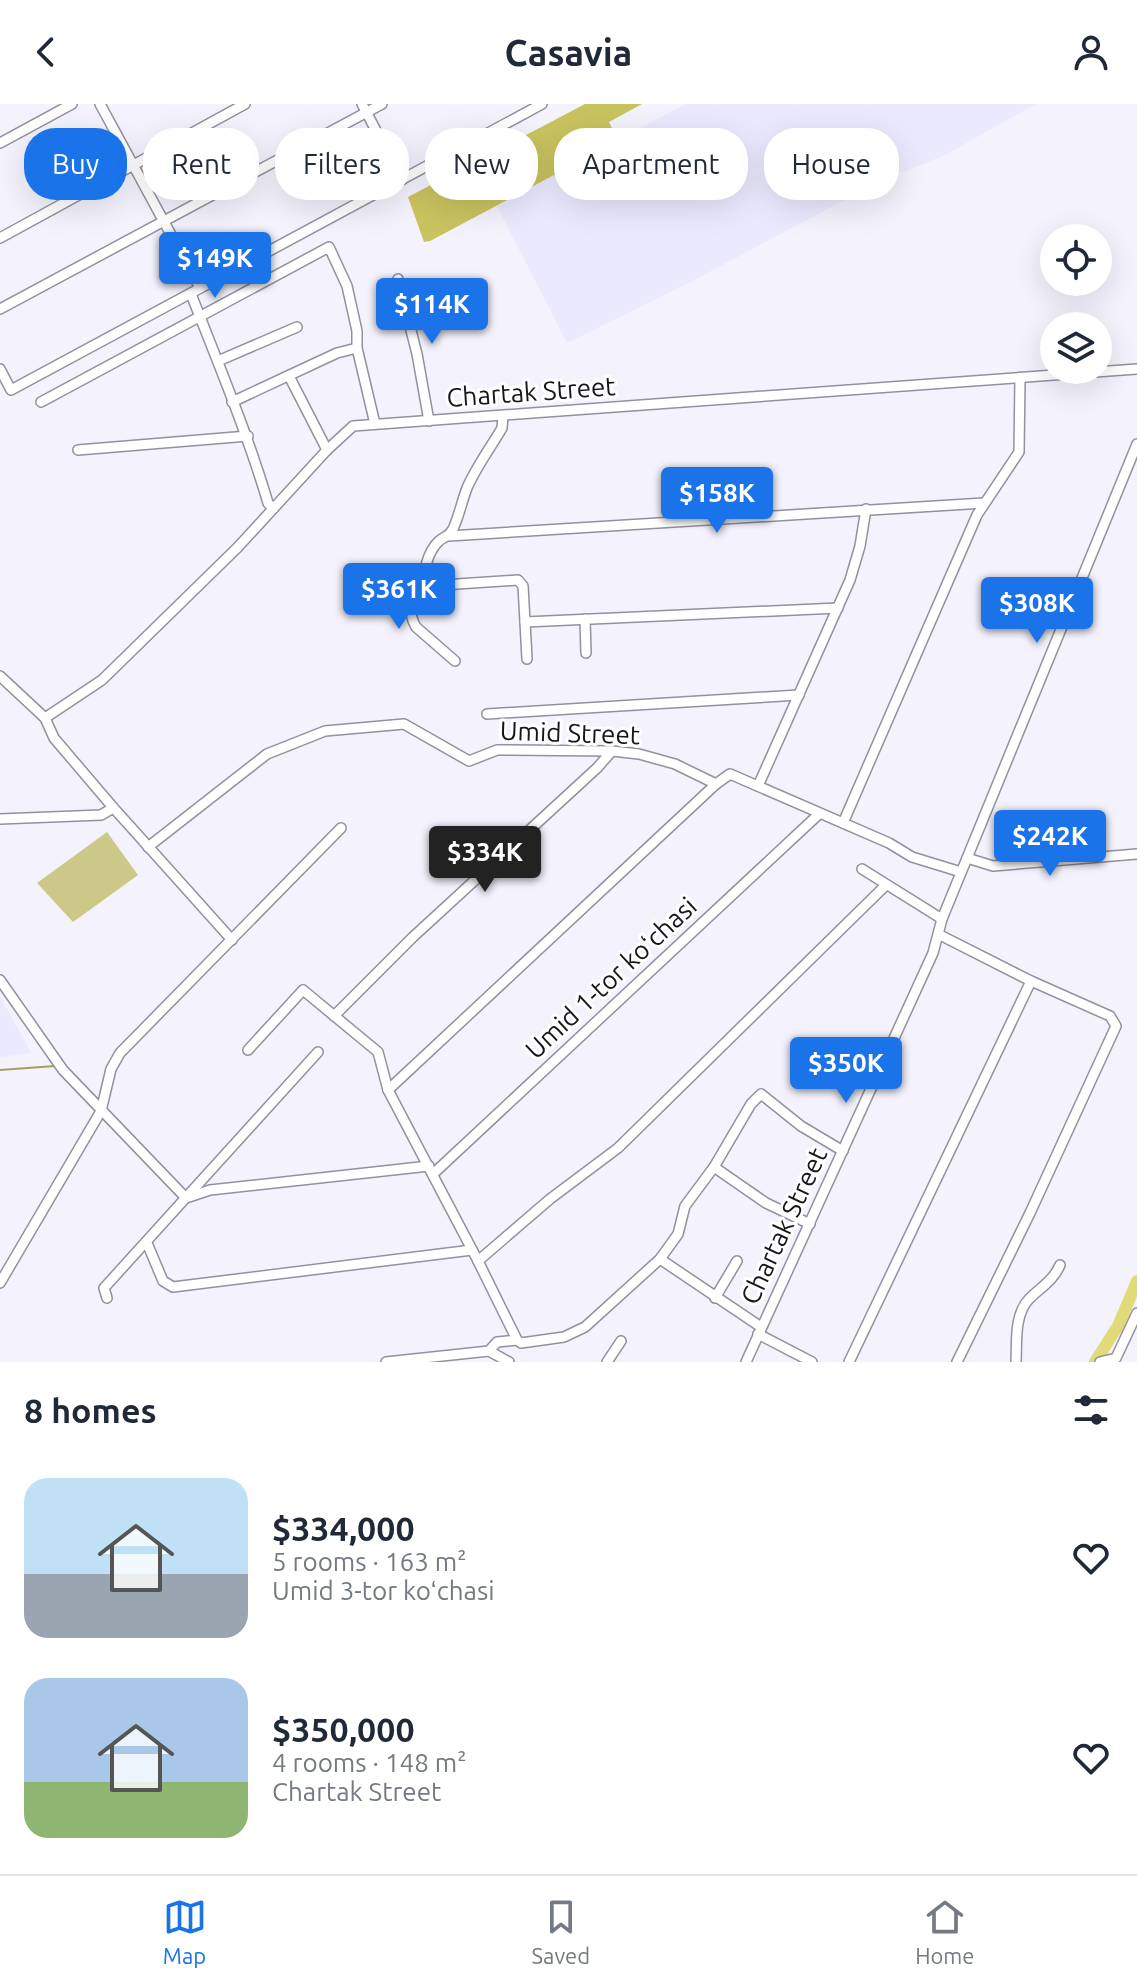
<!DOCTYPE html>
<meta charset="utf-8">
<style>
:root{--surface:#fff;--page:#f6f6f7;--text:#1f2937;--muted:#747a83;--line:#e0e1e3;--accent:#1a73e8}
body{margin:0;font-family:Ubuntu,sans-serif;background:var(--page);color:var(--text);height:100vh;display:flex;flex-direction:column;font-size:30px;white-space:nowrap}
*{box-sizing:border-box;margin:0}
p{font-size:26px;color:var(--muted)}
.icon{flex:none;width:44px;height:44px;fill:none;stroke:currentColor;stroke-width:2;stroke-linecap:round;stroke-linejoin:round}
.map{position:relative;height:1258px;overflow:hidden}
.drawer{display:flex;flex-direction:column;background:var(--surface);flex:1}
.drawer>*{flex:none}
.guide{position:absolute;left:24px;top:24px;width:1090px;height:72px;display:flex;gap:16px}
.controls{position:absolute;left:1040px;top:120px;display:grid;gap:16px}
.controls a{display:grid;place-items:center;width:72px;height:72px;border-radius:50%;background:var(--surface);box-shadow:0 8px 32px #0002;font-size:40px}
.price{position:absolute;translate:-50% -68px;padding:0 18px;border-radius:8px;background:var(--accent);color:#fff;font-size:26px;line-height:52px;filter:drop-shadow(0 2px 4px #0008)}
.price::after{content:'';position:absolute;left:50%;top:48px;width:24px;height:18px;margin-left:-12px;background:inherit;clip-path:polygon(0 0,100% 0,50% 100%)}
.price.selected{background:#222;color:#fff}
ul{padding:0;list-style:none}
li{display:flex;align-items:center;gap:24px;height:200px;padding:0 24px}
li span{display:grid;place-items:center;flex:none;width:224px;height:160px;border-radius:24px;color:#555}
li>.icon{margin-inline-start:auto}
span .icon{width:96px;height:96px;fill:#fffc;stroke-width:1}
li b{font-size:34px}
h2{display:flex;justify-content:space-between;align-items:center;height:96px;padding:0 24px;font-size:34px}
.pill{padding:0 28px;border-radius:32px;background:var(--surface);box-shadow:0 8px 32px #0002;font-size:28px;line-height:72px}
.pill.selected{background:var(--accent);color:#fff}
header{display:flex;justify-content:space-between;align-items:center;height:104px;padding:0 24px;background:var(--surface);font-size:36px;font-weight:700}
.tabs{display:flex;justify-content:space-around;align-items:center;height:112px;border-top:2px solid var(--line);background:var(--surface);font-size:22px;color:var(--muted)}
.tabs a{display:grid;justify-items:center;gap:4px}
.tabs .selected{color:var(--accent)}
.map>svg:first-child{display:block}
</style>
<header><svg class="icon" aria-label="back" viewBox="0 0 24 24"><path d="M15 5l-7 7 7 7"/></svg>Casavia<svg class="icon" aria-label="person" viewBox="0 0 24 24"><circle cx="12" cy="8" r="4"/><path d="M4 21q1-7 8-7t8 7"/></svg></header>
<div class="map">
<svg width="1137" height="1258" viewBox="0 0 1137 1258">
<rect width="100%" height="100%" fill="#f3f2fd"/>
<g fill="#ebe9fe">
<path d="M 685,0 L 1036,0 L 945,51 L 878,78 L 696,175 L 567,239 L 497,102 Z"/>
<path d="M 0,892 L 31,949 L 0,953 Z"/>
</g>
<path fill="#ccc988" d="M 107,728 L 138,771 L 73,818 L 37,779 Z"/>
<path fill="#c9c35f" d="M 585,0 L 642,0 L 609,18 L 618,37 L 430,137 L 424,138 L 408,93 Z"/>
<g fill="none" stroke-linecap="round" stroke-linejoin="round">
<path stroke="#a4a05b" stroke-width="2" d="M 0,966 L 55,962"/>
<path stroke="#e1db77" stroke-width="12" d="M 1095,1258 L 1118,1222 L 1137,1177"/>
<defs>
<g id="minor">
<path d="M 100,0 L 200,184"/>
<path d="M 362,0 L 402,76"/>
<path d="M 0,39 L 72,0"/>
<path d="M 0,134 L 245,0"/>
<path d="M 398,175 L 417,250 L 429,317"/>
<path d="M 191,190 C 218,259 247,328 268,399 L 273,405"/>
<path d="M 0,205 L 382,0"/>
<path d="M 218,257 L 297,223"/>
<path d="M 0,265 L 11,286 L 542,0"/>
<path d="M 289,272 L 327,346"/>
<path d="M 41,298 L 329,143 L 347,182 L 357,227 L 357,244 L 375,320"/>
<path d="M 232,298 L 337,249 L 357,244"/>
<path d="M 503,312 L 502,324 C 491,343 476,363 467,384 C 462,397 459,412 453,425 C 449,433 445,432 439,437 C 429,446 420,471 427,482 L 518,476 L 523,482 L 525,518 L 838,504"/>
<path d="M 78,346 L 248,332"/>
<path d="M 449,432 L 984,399"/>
<path d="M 423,476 C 415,492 405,505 416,523 L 455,557"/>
<path d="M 585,515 L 586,549"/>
<path d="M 525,518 L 527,555"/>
<path d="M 0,572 L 45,614 L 54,634 L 111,701 L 232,836"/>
<path d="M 487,610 L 799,591"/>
<path d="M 45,614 L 102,576 L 238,443 L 327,346 L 353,322 L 1137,265"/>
<path d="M 758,682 L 850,476 L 860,442 L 866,405"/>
<path d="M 0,715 L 101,711 L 113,704"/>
<path d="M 843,719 L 977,411 L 1019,348 L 1020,275"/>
<path d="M 148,743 L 267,650 L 325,627 L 404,620 L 469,657 L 497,646 L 612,647 L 639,650 L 675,660 L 716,680 L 730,670 L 889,739 L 912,753 L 961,768"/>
<path d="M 967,754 L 993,762 L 1137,750"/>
<path d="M 862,765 L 942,815"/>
<path d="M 940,831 L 1031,877 L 1110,912 L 1116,922 L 1030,1109 L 957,1258"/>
<path d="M 0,876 L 63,966 L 186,1094 L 210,1086 L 429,1062"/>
<path d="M 334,912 L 413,833 L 597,664 L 612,647"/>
<path d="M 248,946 L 303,886 L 378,948 L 388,986 L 478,1157 L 517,1236"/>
<path d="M 388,986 L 716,680"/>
<path d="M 714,1063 L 766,1099 L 810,1120"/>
<path d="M 433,1070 L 819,710"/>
<path d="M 147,1139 L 163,1177 L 173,1183 L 472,1146"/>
<path d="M 660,1155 L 761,1223"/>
<path d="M 478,1157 L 550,1095 L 618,1044 L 886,781"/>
<path d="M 0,1179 L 101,1007 L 111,965 L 120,949 L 341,724"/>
<path d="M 107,1194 L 104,1184 L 318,948"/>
<path d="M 715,1194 L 737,1157"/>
<path d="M 758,1230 L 812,1258"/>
<path d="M 489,1247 L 509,1258"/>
<path d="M 386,1258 L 489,1247 L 497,1238 L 517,1236 L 521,1239 L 564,1233 L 585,1223 L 660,1155 L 678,1130 L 685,1102 L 714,1063 L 751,1000 L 761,990 L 801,1022 L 843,1047"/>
<path d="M 607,1258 L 621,1237"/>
<path d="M 746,1258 L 933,849 L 942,815 L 1137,340"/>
<path d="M 849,1258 L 1031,877"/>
<path d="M 1016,1258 C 1017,1238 1014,1211 1029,1195 C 1041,1183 1053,1177 1060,1161"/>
<path d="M 1100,1258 L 1116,1254 L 1137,1209"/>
</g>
</defs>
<use href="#minor" stroke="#92919e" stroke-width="12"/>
<use href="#minor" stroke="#fff" stroke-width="9"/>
</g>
<g text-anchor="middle" stroke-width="6" stroke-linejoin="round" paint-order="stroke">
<g font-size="26" fill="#16161a" stroke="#fff">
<text transform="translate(531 288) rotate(-4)" y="9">Chartak Street</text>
<text transform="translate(570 629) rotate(2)" y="9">Umid Street</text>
<text transform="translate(611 874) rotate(-43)" y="9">Umid 1-tor koʻchasi</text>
<text transform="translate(784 1122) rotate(-65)" y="9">Chartak Street</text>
</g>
</g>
</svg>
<div class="controls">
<a><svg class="icon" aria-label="locate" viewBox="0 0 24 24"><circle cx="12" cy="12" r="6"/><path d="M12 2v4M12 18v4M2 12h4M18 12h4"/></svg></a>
<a><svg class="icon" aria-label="layers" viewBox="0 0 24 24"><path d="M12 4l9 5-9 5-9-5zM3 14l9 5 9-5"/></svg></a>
</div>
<b class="price" style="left:215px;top:196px">$149K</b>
<b class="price" style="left:432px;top:242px">$114K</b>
<b class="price" style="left:717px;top:431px">$158K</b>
<b class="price" style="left:399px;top:527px">$361K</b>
<b class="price" style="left:1037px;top:541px">$308K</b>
<b class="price" style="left:1050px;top:774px">$242K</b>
<b class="price selected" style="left:485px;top:790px">$334K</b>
<b class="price" style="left:846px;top:1001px">$350K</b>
<div class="guide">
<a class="pill selected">Buy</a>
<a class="pill">Rent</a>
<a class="pill">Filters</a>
<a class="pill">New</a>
<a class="pill">Apartment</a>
<a class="pill">House</a>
</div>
</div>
<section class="drawer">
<h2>8 homes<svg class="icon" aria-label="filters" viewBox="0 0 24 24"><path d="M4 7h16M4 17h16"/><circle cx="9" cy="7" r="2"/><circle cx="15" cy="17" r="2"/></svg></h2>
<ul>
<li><span style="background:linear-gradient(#bfe0f5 60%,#9aa5b1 0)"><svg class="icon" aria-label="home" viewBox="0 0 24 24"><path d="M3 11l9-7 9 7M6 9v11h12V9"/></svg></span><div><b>$334,000</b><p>5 rooms · 163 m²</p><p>Umid 3-tor koʻchasi</p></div><svg class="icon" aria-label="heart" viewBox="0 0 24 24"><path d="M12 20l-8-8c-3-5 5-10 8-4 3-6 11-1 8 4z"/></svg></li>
<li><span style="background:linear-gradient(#a9c7e8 65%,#8fb573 0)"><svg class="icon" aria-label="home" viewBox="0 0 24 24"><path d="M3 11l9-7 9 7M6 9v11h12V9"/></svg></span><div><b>$350,000</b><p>4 rooms · 148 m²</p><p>Chartak Street</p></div><svg class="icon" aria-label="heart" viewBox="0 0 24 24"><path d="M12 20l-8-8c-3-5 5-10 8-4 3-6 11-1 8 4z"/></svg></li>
</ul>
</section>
<nav class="tabs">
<a class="selected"><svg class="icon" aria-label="map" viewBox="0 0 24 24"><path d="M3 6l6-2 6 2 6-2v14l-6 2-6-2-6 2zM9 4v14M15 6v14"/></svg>Map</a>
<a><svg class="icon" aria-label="saved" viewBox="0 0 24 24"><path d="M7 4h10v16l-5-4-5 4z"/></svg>Saved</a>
<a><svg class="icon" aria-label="home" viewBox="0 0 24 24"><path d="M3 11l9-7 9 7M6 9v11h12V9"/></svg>Home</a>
</nav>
